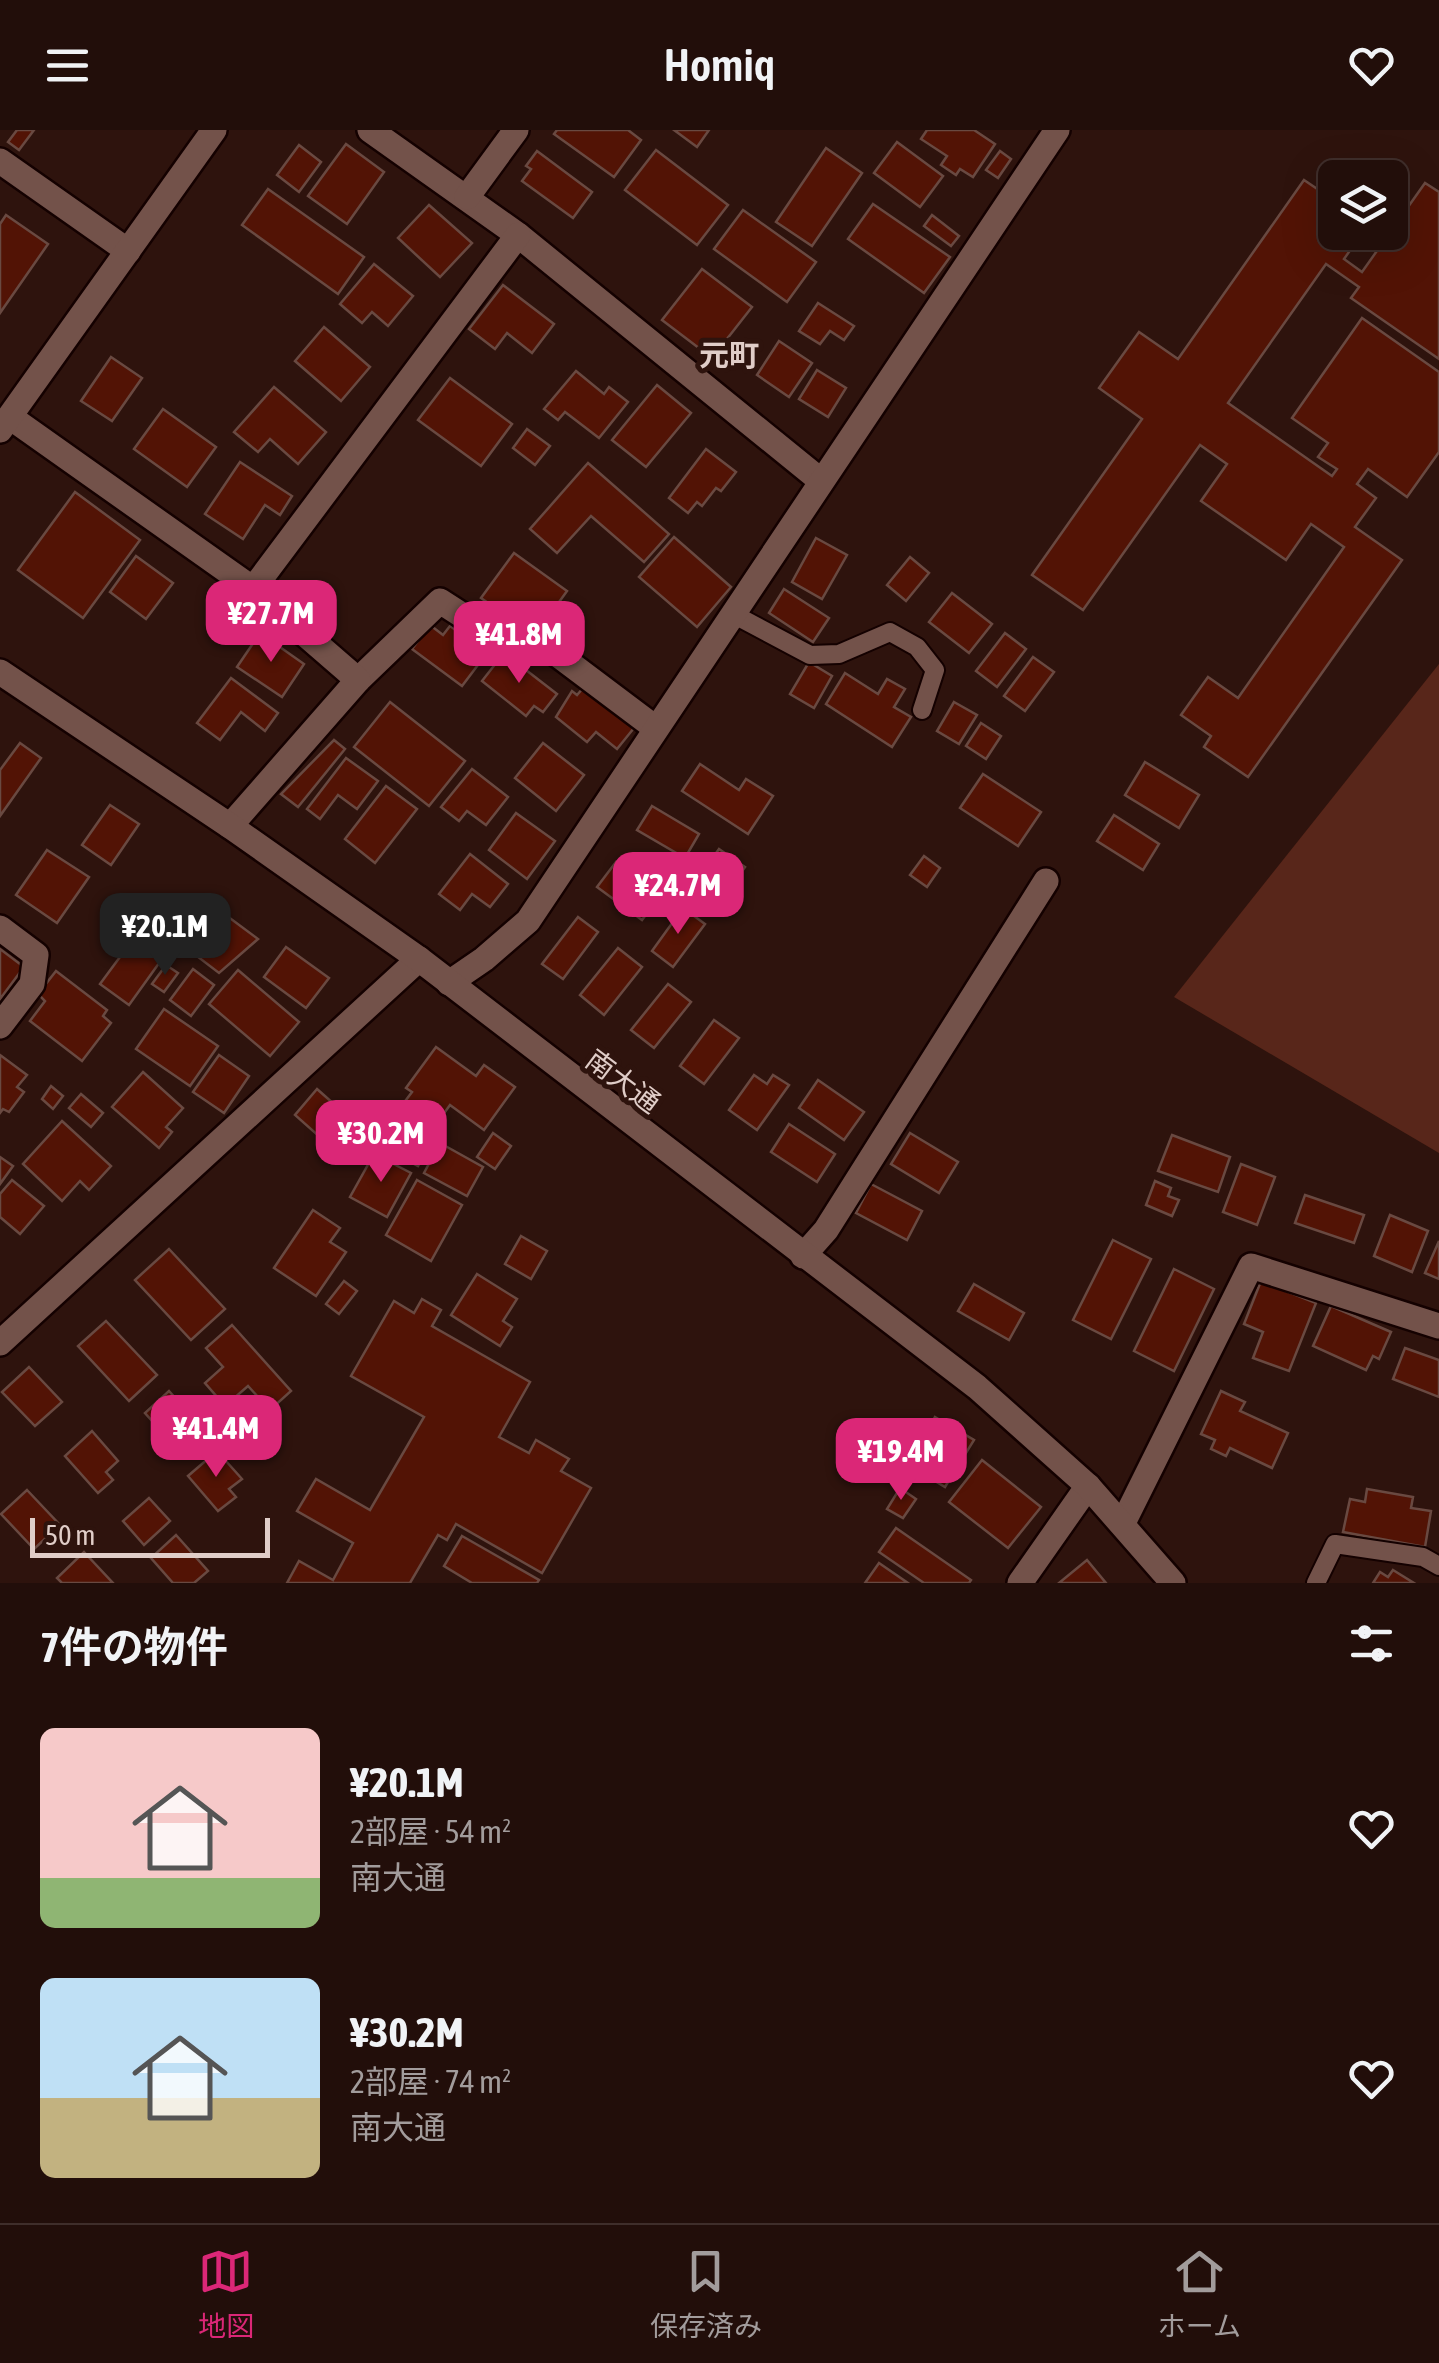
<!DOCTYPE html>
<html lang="ja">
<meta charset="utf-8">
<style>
:root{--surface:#220e0a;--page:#2e1c18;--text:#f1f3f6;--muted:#a29c9c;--line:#3f2e2b;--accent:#db2777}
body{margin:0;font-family:"Asap Condensed","Noto Sans JP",sans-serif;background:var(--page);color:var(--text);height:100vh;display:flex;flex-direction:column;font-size:38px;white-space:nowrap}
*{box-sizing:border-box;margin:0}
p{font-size:32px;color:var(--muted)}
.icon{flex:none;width:55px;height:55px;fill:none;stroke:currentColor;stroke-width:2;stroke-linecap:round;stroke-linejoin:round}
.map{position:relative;height:1453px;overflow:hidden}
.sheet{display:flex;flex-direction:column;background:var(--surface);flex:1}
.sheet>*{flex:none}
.fabs{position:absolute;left:1318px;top:30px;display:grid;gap:20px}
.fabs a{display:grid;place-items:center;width:90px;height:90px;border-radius:15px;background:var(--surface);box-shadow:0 10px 40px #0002,0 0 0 2px var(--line);font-size:50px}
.scale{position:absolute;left:30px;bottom:25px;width:240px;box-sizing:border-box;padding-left:10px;border:5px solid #e0cdc8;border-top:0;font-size:28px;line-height:35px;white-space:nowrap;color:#e0cdc8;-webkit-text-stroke:8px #2e130d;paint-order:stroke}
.price{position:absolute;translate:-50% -85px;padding:0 22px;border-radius:20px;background:var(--accent);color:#fff;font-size:32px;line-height:65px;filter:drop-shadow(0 2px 5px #0008)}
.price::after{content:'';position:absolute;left:50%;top:60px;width:30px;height:22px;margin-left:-15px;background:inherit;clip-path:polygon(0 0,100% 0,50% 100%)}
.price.active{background:#222;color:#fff}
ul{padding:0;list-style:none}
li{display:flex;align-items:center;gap:30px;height:250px;padding:0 40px}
li span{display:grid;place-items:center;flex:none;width:280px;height:200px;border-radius:15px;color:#555}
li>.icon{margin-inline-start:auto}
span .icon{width:120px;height:120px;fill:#fffc;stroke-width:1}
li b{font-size:42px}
h2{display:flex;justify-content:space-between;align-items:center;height:120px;padding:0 40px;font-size:42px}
header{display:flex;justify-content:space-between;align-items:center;height:130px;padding:0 40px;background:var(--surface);font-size:45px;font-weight:600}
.dock{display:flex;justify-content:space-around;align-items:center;height:140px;border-top:2px solid var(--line);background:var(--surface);font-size:28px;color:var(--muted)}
.dock a{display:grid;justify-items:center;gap:5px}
.dock .active{color:var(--accent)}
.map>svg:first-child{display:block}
</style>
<header><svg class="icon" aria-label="menu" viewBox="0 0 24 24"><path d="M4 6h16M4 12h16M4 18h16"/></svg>Homiq<svg class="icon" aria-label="heart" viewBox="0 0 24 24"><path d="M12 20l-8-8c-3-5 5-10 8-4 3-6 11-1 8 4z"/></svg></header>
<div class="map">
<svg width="1439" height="1453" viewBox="0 0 1439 1453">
<rect width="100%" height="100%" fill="#2e130d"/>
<path fill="#58261a" d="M 1439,534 L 1439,1023 L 1174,867 Z"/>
<g fill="#521305" stroke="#694941" stroke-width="2.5">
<path d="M 17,0 L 34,0 L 19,20 L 8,12 Z"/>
<path d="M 557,0 L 628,0 L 641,10 L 614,47 L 554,4 Z"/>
<path d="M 674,0 L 709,0 L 697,17 Z"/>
<path d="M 927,0 L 974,0 L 995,14 L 973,47 L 960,39 L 956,45 L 941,35 L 947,26 L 921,9 Z"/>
<path d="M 897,12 L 943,46 L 920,77 L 874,43 Z"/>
<path d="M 346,14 L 384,42 L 347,94 L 308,66 Z"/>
<path d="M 299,15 L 321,32 L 299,62 L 277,45 Z"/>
<path d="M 826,18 L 862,43 L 812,116 L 776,92 Z"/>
<path d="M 656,20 L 728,75 L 697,115 L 625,60 Z"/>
<path d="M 537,21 L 592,62 L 573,88 L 522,51 L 531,39 L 526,36 Z"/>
<path d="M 1000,21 L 1011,29 L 998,48 L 986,40 Z"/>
<path d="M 1304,50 L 1335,71 L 1335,102 L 1363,102 L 1344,129 L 1362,142 L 1425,53 L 1439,62 L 1439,229 L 1351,168 L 1359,157 L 1326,134 L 1228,273 L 1332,346 L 1337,339 L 1318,327 L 1328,313 L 1292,288 L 1362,188 L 1439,242 L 1439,322 L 1407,367 L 1368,339 L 1357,354 L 1376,368 L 1355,397 L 1402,430 L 1248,647 L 1204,617 L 1211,606 L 1181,585 L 1208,547 L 1238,568 L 1344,417 L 1311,394 L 1286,430 L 1201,371 L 1227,334 L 1200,315 L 1083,480 L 1032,445 L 1142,289 L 1099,258 L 1139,202 L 1178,229 Z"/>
<path d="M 268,59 L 364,127 L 338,164 L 242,95 Z"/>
<path d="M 873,74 L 950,127 L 924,163 L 848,109 Z"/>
<path d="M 429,75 L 472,113 L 440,147 L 398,108 Z"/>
<path d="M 743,80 L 816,132 L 787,172 L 714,119 Z"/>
<path d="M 6,85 L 48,114 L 0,183 L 0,94 Z"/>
<path d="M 932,85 L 959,106 L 951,116 L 924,96 Z"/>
<path d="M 374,134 L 413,166 L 388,196 L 372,182 L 362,193 L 340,174 Z"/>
<path d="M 702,139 L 752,177 L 712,228 L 662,190 Z"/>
<path d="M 503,155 L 554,194 L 532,223 L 507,203 L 495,219 L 469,199 Z"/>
<path d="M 818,173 L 854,196 L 844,210 L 830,201 L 820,214 L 799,201 Z"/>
<path d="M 324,197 L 370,237 L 341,271 L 295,231 Z"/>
<path d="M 779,211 L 812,233 L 789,267 L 757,245 Z"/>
<path d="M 111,227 L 142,248 L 112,291 L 81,271 Z"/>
<path d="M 817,240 L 846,258 L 828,287 L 799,269 Z"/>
<path d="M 576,241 L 604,264 L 609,257 L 628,272 L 599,308 L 565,282 L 558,290 L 544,279 Z"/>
<path d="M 450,248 L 512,294 L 481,336 L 418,290 Z"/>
<path d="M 657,255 L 691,283 L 646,337 L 612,310 Z"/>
<path d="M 274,257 L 326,302 L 298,334 L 270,309 L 258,322 L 234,302 Z"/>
<path d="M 163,279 L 216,317 L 187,357 L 134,319 Z"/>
<path d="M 527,299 L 550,316 L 535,335 L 513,318 Z"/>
<path d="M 706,319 L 736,342 L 721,361 L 716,358 L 702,376 L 697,372 L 688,383 L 669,368 Z"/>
<path d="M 240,332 L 292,366 L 280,385 L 265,375 L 243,409 L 205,384 Z"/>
<path d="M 588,333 L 669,404 L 644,432 L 591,386 L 557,423 L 530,399 Z"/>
<path d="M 75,362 L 140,410 L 83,488 L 18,440 Z"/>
<path d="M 674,407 L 731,457 L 697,497 L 639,447 Z"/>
<path d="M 816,408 L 847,425 L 822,469 L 792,452 Z"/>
<path d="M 514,423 L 567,461 L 544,493 L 529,482 L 523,488 L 509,477 L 504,484 L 481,468 Z"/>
<path d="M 136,426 L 173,453 L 146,489 L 110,462 Z"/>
<path d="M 910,427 L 929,443 L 906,471 L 887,455 Z"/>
<path d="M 784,459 L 829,488 L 813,512 L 769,483 Z"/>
<path d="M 952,463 L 992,494 L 969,523 L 929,492 Z"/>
<path d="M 430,495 L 443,505 L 450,496 L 487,523 L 462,556 L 412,519 Z"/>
<path d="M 260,503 L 304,534 L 282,567 L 237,537 Z"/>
<path d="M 1005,503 L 1026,519 L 997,557 L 976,541 Z"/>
<path d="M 504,523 L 557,564 L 543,582 L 534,576 L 526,586 L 482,551 Z"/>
<path d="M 1033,527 L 1054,542 L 1025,581 L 1004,566 Z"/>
<path d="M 809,532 L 832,546 L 814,578 L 790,564 Z"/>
<path d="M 845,543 L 878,564 L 887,549 L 905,559 L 894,577 L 911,587 L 892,617 L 826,574 Z"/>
<path d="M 231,548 L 278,583 L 265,601 L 241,582 L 220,610 L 197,593 Z"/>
<path d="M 584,557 L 634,598 L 617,619 L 596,602 L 587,612 L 556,587 L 572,561 L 577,565 Z"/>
<path d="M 390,572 L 465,631 L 429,676 L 354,617 Z"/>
<path d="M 954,572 L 977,585 L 959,614 L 937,601 Z"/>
<path d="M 981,593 L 1001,606 L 986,629 L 966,616 Z"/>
<path d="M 334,610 L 345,619 L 298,677 L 281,664 Z"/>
<path d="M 20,613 L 41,628 L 0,686 L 0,640 Z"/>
<path d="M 543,613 L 584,645 L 556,681 L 515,648 Z"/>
<path d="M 346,628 L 378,651 L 357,679 L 338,665 L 320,689 L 307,679 Z"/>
<path d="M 1145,632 L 1199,665 L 1179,698 L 1125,665 Z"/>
<path d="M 700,634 L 739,660 L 746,649 L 773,666 L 748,704 L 682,661 Z"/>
<path d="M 472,639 L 508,667 L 486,695 L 467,681 L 459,691 L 441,677 Z"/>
<path d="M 983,644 L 1041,682 L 1018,716 L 960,678 Z"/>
<path d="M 386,656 L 417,679 L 375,733 L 345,709 Z"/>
<path d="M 110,675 L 139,694 L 111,735 L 82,715 Z"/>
<path d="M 652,676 L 699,704 L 685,728 L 637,700 Z"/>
<path d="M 516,683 L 555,711 L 527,749 L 489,720 Z"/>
<path d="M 1114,685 L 1159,714 L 1143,740 L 1097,711 Z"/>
<path d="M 719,719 L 745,737 L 714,781 L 688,762 Z"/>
<path d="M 47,720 L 89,747 L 57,793 L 16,765 Z"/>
<path d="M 470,724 L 508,754 L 490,777 L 472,764 L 460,780 L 439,764 Z"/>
<path d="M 924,726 L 940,738 L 927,757 L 910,745 Z"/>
<path d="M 616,732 L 661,765 L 642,790 L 597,757 Z"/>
<path d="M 683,778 L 705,794 L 673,837 L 652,821 Z"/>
<path d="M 223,783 L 258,809 L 219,843 L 193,823 Z"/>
<path d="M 578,787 L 598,802 L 563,849 L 542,834 Z"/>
<path d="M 134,808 L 162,829 L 129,875 L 100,854 Z"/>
<path d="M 286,817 L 329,848 L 306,878 L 264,847 Z"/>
<path d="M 618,818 L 642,837 L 604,885 L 580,865 Z"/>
<path d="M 0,819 L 24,837 L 0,869 Z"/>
<path d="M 166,835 L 178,843 L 164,862 L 152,854 Z"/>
<path d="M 193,839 L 214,855 L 191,886 L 170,870 Z"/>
<path d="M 238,840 L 299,892 L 270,926 L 209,874 Z"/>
<path d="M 56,841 L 107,880 L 103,886 L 111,893 L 82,931 L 30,891 L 45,871 L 38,864 Z"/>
<path d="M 668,854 L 691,872 L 654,918 L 631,900 Z"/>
<path d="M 164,879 L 218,916 L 190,956 L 136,919 Z"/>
<path d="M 714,890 L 739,908 L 704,954 L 680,936 Z"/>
<path d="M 436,917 L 476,946 L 484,935 L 515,957 L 484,1000 L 450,975 L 429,1004 L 397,982 L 412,962 L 406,958 Z"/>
<path d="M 0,925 L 27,945 L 17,957 L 24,962 L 9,982 L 3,979 L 0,983 Z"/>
<path d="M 219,925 L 249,946 L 224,983 L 193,962 Z"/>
<path d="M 143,942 L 183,978 L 166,997 L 172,1002 L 159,1018 L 112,977 Z"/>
<path d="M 754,945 L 767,954 L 773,945 L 789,955 L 757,1000 L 729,980 Z"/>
<path d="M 818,950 L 864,982 L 844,1010 L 799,978 Z"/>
<path d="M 51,956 L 63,966 L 53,979 L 42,969 Z"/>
<path d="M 317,959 L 370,1006 L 348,1032 L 295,985 Z"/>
<path d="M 81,964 L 103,983 L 91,997 L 69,978 Z"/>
<path d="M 62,991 L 111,1036 L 89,1060 L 80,1051 L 62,1071 L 23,1034 Z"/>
<path d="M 789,994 L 835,1024 L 817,1052 L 771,1022 Z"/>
<path d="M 493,1003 L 511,1016 L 495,1039 L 477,1027 Z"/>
<path d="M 910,1003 L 958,1032 L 939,1063 L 891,1034 Z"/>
<path d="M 1172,1005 L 1230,1027 L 1218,1062 L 1158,1041 Z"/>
<path d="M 401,1006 L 427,1020 L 418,1036 L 393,1023 Z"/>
<path d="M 440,1013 L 483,1037 L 467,1066 L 424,1043 Z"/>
<path d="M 374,1024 L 411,1043 L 387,1087 L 350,1067 Z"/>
<path d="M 0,1027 L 13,1036 L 0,1054 Z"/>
<path d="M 1241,1034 L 1275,1047 L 1257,1095 L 1223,1082 Z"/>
<path d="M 12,1050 L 44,1076 L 20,1104 L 0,1087 L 0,1064 Z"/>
<path d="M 417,1050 L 462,1075 L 431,1131 L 386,1105 Z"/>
<path d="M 1155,1051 L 1171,1058 L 1168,1066 L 1179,1070 L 1172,1086 L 1146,1075 Z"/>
<path d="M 871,1054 L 922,1081 L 907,1110 L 856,1083 Z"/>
<path d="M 1305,1065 L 1364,1085 L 1354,1113 L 1295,1093 Z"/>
<path d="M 313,1080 L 340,1098 L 330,1112 L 346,1122 L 316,1166 L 274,1138 Z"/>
<path d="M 1390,1085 L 1428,1101 L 1412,1142 L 1374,1126 Z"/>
<path d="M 521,1106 L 547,1121 L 531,1149 L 505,1134 Z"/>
<path d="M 1113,1110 L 1151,1129 L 1111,1209 L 1073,1190 Z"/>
<path d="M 1439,1111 L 1439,1149 L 1425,1143 Z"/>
<path d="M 169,1119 L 225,1179 L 191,1210 L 135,1150 Z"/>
<path d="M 1174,1139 L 1214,1159 L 1174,1241 L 1134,1221 Z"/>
<path d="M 477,1144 L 517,1169 L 503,1191 L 512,1197 L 500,1216 L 451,1185 Z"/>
<path d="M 344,1151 L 357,1161 L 339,1184 L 326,1174 Z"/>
<path d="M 1261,1151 L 1316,1173 L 1289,1241 L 1253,1228 L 1263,1202 L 1244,1194 Z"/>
<path d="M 974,1154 L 1024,1183 L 1009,1210 L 958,1181 Z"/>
<path d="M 422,1169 L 441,1180 L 432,1196 L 530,1252 L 499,1307 L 529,1323 L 536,1310 L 569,1329 L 561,1341 L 591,1358 L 542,1443 L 456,1394 L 447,1410 L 438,1405 L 410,1453 L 287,1453 L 299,1431 L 333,1450 L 353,1413 L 297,1381 L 316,1349 L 370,1380 L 424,1287 L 351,1246 L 394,1171 L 414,1183 Z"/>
<path d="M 1331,1176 L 1391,1202 L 1379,1229 L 1373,1226 L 1366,1240 L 1313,1216 Z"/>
<path d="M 106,1191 L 157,1245 L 129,1271 L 78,1216 Z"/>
<path d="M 232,1195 L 291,1261 L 270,1280 L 248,1256 L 225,1276 L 205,1253 L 223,1237 L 206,1218 Z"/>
<path d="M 1405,1218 L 1439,1230 L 1439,1267 L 1393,1249 Z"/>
<path d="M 29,1237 L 62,1272 L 35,1296 L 2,1262 Z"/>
<path d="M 169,1261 L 196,1291 L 171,1312 L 145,1283 Z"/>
<path d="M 1221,1261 L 1245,1272 L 1240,1281 L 1288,1303 L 1272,1338 L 1230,1318 L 1226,1326 L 1211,1319 L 1215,1310 L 1201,1304 Z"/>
<path d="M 935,1287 L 974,1310 L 945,1357 L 907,1334 Z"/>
<path d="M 92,1301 L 118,1331 L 106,1342 L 113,1350 L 98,1363 L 65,1326 Z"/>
<path d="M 217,1321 L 242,1349 L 229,1359 L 236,1367 L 218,1381 L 188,1346 Z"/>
<path d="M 982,1330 L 1041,1377 L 1008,1418 L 949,1372 Z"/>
<path d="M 900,1358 L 916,1369 L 903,1388 L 887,1379 Z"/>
<path d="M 1367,1359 L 1413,1367 L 1411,1378 L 1431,1381 L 1425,1417 L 1343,1402 L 1350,1369 L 1365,1372 Z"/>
<path d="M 27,1360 L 60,1395 L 34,1419 L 1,1384 Z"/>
<path d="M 149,1368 L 170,1391 L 144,1415 L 123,1391 Z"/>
<path d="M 896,1398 L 971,1450 L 969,1453 L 924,1453 L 879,1422 Z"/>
<path d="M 176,1405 L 208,1441 L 194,1453 L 173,1453 L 151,1428 Z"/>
<path d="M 462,1406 L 539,1450 L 537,1453 L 472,1453 L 444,1436 Z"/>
<path d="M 84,1422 L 113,1453 L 62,1453 L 57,1448 Z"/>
<path d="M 1087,1430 L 1106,1453 L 1059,1453 Z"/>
<path d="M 879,1433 L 908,1453 L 865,1453 Z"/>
<path d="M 1393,1440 L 1414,1453 L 1373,1453 L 1380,1442 L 1388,1447 Z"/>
</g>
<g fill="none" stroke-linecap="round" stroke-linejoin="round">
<defs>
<g id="service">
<path d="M 731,483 L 810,525 L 839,524 L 890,502 L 917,517 L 935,540 L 922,580"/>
<path d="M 1316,1453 L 1335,1414 L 1423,1427 L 1439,1436"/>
</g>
<g id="minor">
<path d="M 370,0 L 518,105 L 820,350"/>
<path d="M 0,31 L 128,121"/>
<path d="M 467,67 L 516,0"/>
<path d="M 10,287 L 253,459 L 518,105"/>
<path d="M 358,550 L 440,471 L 513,518 L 549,518 L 654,597"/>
<path d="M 230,696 L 358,550 L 253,459"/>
<path d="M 0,798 L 36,825 L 32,854 L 0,896"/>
<path d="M 449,853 L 484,829 L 528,791 L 1057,0"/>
<path d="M 803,1126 L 826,1100 L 1046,751"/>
<path d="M 0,1213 L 419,829"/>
<path d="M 1123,1393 L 1251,1136 L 1439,1196"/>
<path d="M 1020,1453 L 1088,1356"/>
</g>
<g id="tertiary">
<path d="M 0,300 L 214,0"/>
<path d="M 0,542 L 230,696 L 419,829 L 977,1257 L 1088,1356 L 1173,1453"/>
</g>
</defs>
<use href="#service" stroke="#140100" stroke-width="22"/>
<use href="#minor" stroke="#140100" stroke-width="30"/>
<use href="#tertiary" stroke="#140100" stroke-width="30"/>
<use href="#service" stroke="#73524a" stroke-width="18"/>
<use href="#minor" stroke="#73524a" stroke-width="25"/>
<use href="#tertiary" stroke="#73524a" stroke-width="25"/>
</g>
<g text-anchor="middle" stroke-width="10" stroke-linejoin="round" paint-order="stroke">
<g font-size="28" fill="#e0cdc8" stroke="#2e130d">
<text transform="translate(623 951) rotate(37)" y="10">南大通</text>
</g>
<g font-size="30" font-weight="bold" fill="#e0cdc8" stroke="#2e130d">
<text x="729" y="236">元町</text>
</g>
</g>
</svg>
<div class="fabs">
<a><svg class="icon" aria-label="layers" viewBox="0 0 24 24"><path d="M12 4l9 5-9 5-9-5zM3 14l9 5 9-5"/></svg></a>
</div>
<div class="scale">50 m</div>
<b class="price" style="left:271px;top:535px">¥27.7M</b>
<b class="price" style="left:519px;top:556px">¥41.8M</b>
<b class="price" style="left:678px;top:807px">¥24.7M</b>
<b class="price active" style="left:165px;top:848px">¥20.1M</b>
<b class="price" style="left:381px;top:1055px">¥30.2M</b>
<b class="price" style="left:216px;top:1350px">¥41.4M</b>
<b class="price" style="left:901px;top:1373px">¥19.4M</b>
</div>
<section class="sheet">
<h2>7件の物件<svg class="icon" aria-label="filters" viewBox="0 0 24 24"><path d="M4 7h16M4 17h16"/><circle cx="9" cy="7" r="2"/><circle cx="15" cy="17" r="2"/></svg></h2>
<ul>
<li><span style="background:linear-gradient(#f6c9c9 75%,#8fb573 0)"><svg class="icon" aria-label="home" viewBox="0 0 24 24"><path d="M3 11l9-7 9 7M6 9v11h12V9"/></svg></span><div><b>¥20.1M</b><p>2部屋 · 54 m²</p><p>南大通</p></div><svg class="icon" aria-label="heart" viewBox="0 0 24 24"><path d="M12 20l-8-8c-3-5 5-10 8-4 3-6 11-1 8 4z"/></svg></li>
<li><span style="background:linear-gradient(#bfe0f5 60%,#c2b280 0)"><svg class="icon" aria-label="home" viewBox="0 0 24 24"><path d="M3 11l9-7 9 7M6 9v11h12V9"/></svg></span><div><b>¥30.2M</b><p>2部屋 · 74 m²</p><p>南大通</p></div><svg class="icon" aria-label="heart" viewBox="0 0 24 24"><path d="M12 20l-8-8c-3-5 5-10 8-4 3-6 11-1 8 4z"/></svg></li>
</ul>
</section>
<nav class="dock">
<a class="active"><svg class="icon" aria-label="map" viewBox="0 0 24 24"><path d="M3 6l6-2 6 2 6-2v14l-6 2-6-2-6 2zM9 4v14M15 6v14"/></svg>地図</a>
<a><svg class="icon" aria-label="saved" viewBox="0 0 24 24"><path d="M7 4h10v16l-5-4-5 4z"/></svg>保存済み</a>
<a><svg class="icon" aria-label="home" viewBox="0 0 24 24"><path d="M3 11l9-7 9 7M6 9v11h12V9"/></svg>ホーム</a>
</nav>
